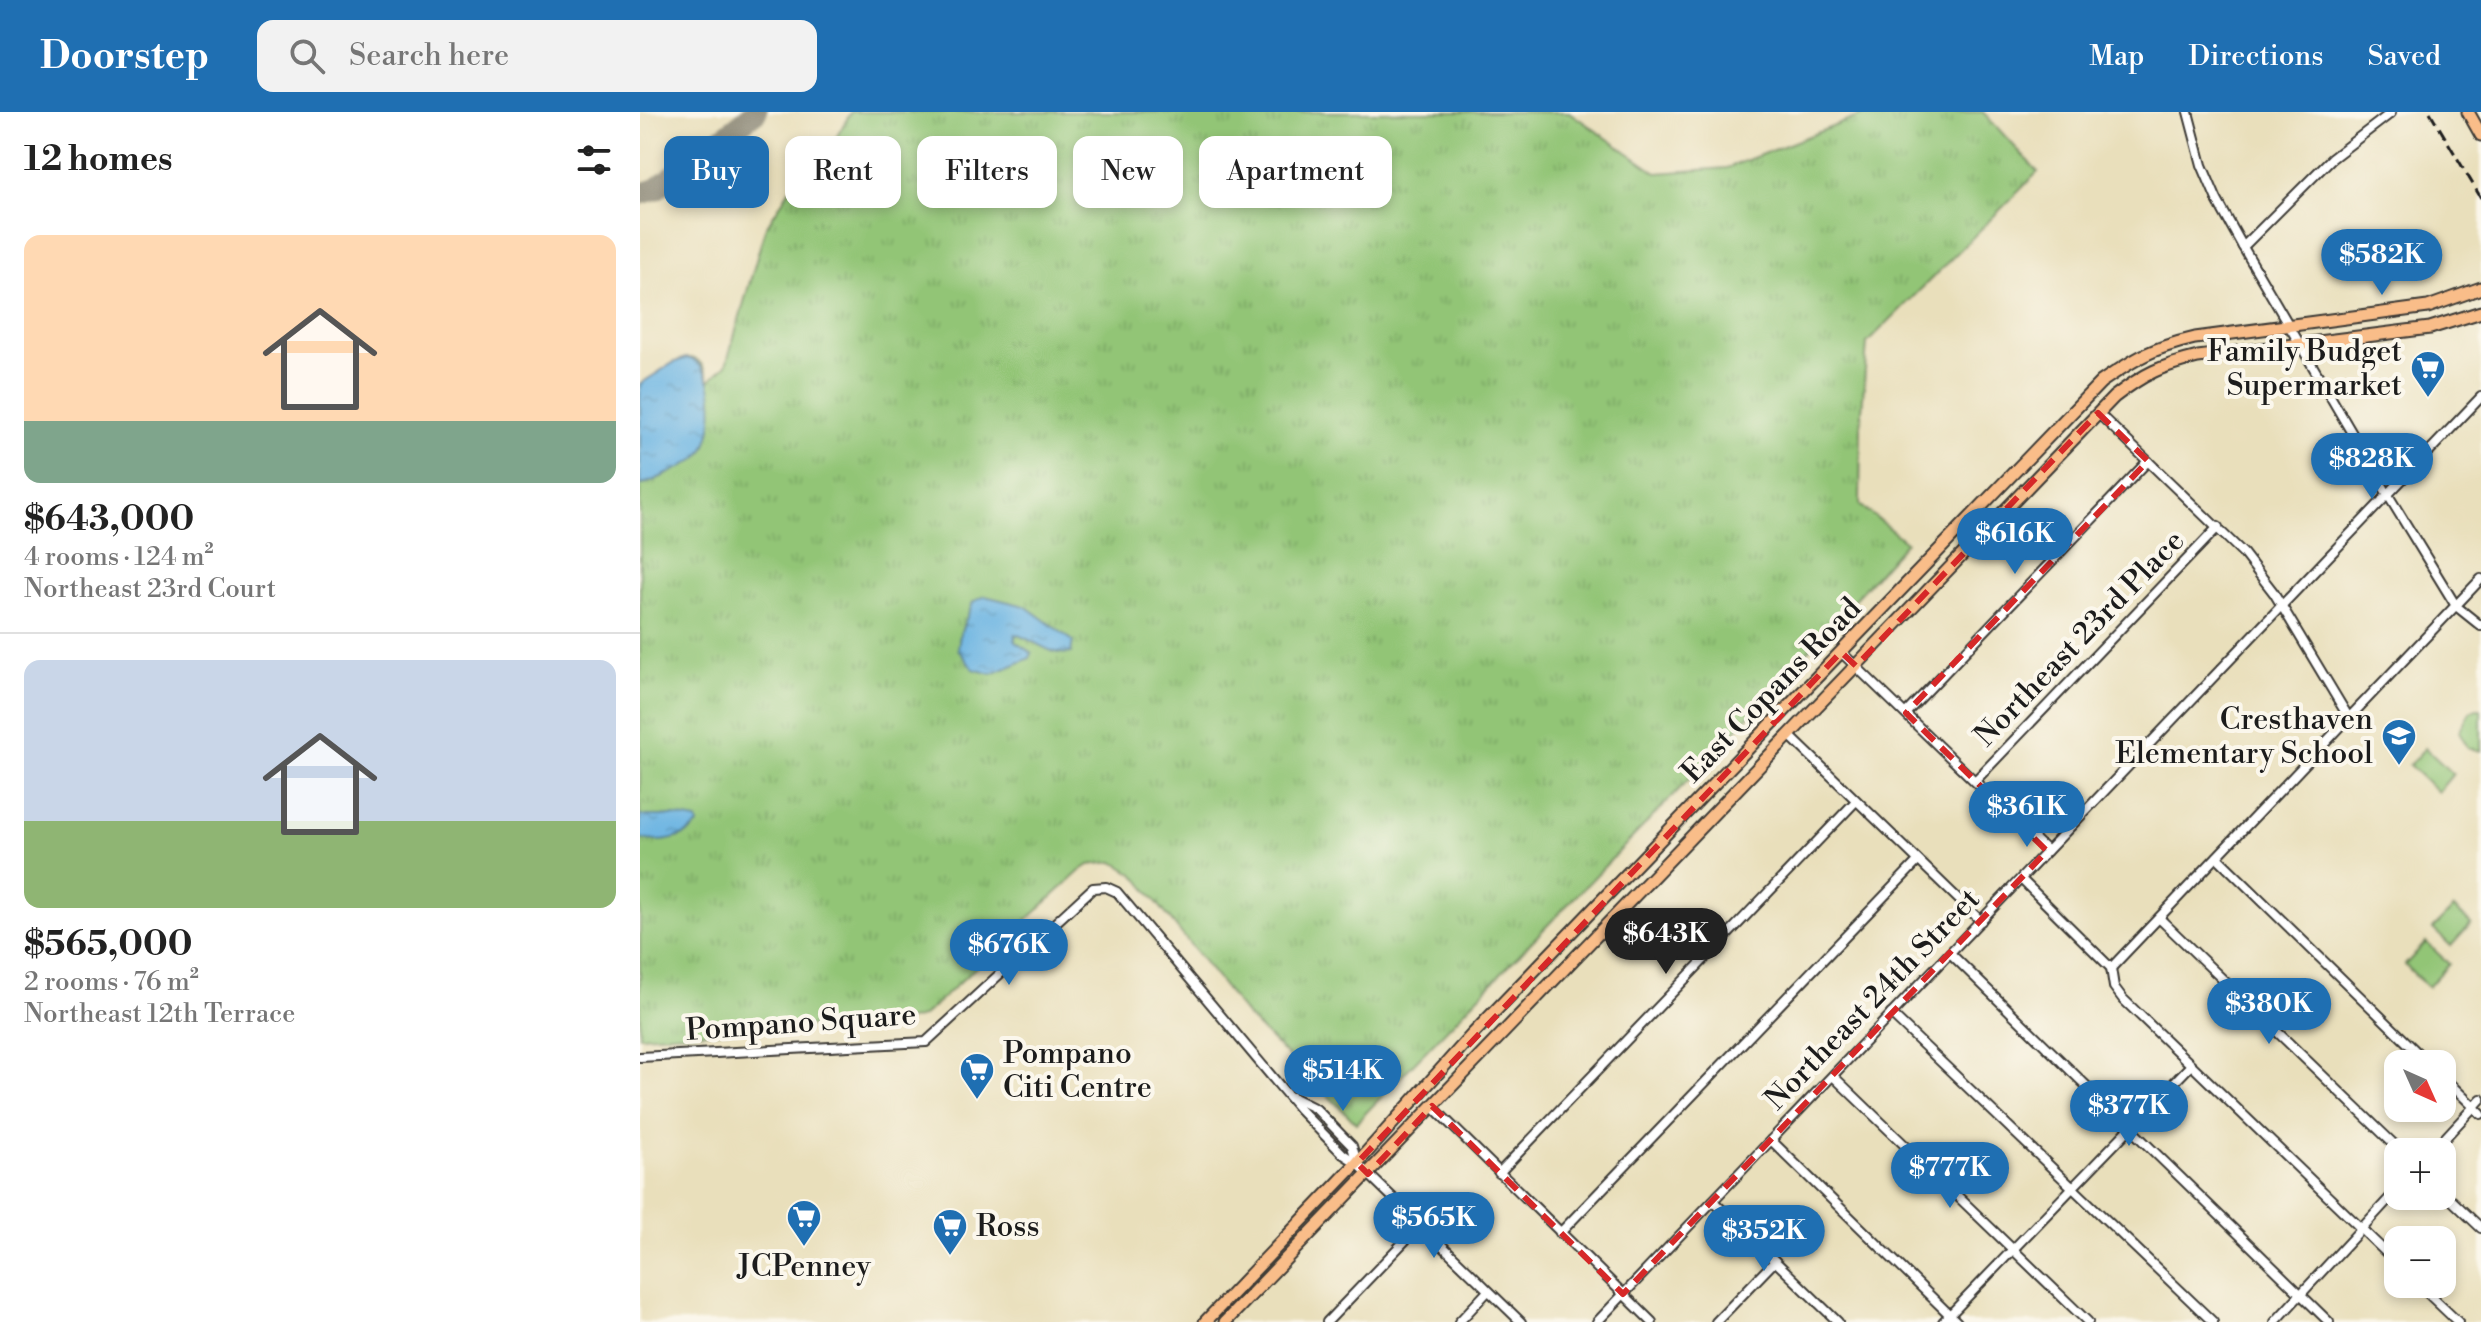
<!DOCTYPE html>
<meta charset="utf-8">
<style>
:root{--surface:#fff;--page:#f2f2f2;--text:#222;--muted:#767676;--line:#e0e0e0;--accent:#1f6fb2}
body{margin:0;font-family:"Libre Bodoni",serif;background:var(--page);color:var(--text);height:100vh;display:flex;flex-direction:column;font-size:30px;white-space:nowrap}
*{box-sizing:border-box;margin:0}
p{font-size:26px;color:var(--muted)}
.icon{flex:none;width:44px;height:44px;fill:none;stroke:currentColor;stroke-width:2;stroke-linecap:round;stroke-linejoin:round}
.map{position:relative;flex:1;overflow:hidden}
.side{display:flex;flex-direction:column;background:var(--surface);width:640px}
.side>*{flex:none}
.guide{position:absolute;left:24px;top:24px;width:760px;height:72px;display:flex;gap:16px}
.needle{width:52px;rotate:135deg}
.tools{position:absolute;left:1744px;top:938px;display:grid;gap:16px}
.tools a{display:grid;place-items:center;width:72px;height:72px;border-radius:16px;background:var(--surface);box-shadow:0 4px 12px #0003;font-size:40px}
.price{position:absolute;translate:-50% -68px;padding:0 18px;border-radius:28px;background:var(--accent);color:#fff;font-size:26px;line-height:52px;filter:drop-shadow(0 2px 4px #0008)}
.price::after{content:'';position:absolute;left:50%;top:48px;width:24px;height:18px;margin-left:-12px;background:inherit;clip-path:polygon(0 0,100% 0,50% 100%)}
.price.active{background:#222;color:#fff}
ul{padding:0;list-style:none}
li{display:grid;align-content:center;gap:16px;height:424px;padding:0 24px}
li+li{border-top:2px solid var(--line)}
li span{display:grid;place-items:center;height:248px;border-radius:16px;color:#555}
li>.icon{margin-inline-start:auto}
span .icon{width:144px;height:144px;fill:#fffc;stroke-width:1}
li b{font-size:34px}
h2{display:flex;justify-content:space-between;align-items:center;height:96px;padding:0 24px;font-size:34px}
.tag{padding:0 28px;border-radius:16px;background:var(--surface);box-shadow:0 4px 12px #0003;font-size:28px;line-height:72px}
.tag.active{background:var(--accent);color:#fff}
header{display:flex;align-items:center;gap:48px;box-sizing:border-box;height:112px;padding:0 40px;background:var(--accent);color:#fff}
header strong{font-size:38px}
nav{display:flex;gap:44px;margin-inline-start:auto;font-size:28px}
.search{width:560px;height:72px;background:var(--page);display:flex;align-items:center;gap:20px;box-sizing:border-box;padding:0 28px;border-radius:16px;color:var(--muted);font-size:30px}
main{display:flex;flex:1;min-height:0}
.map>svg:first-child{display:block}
</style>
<header>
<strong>Doorstep</strong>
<div class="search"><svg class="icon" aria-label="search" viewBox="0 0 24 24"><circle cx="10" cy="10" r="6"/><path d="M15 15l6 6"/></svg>Search here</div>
<nav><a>Map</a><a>Directions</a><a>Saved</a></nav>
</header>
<main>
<section class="side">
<h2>12 homes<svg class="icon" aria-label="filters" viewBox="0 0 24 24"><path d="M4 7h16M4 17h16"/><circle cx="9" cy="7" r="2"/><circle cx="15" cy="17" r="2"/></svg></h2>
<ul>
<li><span style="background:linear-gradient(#ffd9b3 75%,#7fa58c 0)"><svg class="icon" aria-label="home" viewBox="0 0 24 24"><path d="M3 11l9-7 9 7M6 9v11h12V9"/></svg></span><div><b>$643,000</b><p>4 rooms · 124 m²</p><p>Northeast 23rd Court</p></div></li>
<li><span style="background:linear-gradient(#c9d6e8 65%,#8fb573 0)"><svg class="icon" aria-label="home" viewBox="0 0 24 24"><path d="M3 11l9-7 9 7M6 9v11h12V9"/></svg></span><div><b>$565,000</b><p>2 rooms · 76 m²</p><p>Northeast 12th Terrace</p></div></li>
</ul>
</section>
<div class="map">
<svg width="1841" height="1210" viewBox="0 0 1841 1210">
<defs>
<pattern id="grass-tufts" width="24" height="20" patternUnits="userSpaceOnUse" patternTransform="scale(2)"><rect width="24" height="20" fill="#92c576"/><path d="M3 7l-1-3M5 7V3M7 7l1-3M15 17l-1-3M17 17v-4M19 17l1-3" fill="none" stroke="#7da966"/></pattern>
<pattern id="water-ripples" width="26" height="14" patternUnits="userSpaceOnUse" patternTransform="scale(2)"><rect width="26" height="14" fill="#6ab4e2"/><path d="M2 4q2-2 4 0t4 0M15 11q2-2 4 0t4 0" fill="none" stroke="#5b9ac1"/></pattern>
</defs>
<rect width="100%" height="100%" fill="#fbf7ec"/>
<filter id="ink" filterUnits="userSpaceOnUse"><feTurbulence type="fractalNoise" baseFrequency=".0125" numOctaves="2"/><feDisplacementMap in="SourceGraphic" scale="16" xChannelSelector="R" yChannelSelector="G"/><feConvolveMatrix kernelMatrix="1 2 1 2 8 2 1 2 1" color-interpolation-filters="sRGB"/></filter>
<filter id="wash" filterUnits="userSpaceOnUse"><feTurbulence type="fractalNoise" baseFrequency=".006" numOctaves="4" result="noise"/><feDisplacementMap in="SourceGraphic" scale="32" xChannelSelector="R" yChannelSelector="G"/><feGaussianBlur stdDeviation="1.8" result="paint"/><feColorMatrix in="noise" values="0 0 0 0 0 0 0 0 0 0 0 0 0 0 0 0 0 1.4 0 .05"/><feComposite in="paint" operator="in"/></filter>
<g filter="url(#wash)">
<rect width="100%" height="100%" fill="#e9dfbb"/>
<path fill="url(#grass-tufts)" stroke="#577049" stroke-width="2" d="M 211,0 L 929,0 L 1017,61 L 1087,56 L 1230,0 L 1343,0 L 1398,60 L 1227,231 L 1221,313 L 1220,393 L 1266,430 L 1087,628 L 716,1011 L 607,904 L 495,763 L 474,750 L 449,753 L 440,759 L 282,905 L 270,908 L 0,924 L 0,272 C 24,260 57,222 69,269 L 86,253 L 125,117 L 150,77 L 189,38 Z"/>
<g fill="#92c576" stroke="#577049" stroke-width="2">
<path d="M 1837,597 L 1841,597 L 1841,639 L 1828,636 L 1819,619 L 1830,600 Z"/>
<path d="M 1785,636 L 1813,662 L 1798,680 L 1769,653 Z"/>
<path d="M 1814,796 L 1831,812 L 1811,834 L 1793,817 Z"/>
<path d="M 1786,830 L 1809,852 L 1788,875 L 1765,853 Z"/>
</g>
<g fill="url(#water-ripples)" stroke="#43687f" stroke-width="2">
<path d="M 46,246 C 80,250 79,330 56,347 C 48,353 11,370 0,374 L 0,272 L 33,251 Z"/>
<path d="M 345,484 L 385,494 L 433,529 L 431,541 C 412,545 395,528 375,522 L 375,530 L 392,541 L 390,546 L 352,562 L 333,557 L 318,537 L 320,522 L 333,490 Z"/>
<path d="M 0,704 L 34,704 L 57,708 L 58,713 C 45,727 19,733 0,726 Z"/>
</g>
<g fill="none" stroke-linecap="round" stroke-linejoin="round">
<path stroke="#827e6c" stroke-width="22" d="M 0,82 L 16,77 L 116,0"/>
</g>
</g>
<g filter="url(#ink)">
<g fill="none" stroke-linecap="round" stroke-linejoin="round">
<defs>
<g id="minor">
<path d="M 1548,0 L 1562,53 L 1577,88 L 1603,135 L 1748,383 L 1816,494 L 1841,514"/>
<path d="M 1603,135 L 1691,47 L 1751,1"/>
<path d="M 1458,301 L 1603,441 L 1634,481 L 1709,606"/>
<path d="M 1201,540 L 1407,739"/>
<path d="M 1266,601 L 1508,349"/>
<path d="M 1150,624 L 1341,809"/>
<path d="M 1335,669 L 1578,415"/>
<path d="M 1577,745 L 1789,952"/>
<path d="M 1381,767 L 1471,856 L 1474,875 L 1483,887 L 1758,1152"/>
<path d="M 1519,806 L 1762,1040"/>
<path d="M 1310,841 L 1689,1210"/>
<path d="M 1471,856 L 1841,467"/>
<path d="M 1251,902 L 1573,1210"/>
<path d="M 0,945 L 286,930 L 453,776 L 466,775 L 477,780 L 659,997 L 703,1042 L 717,1051 L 881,1210"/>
<path d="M 1193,964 L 1448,1210"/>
<path d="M 1802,964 L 1841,1002"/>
<path d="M 652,985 L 676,997 L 712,1034 L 717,1051"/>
<path d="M 792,994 L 1012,1210"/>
<path d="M 1131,1028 L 1317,1210"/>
<path d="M 1792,1040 L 1841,987"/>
<path d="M 859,1061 L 1216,689"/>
<path d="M 1802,1079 L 1841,1116"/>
<path d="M 1073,1089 L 1198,1210"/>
<path d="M 920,1121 L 1278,749"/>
<path d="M 1778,1172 L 1818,1210"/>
<path d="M 687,1210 L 781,1112"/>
<path d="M 819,1210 L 848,1179"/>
<path d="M 957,1210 L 1841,285"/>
<path d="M 1076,1210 L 1135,1149"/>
<path d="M 1303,1210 L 1550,954"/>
<path d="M 1635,1210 L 1758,1077"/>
</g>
<g id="major">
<path d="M 1828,0 L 1841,23"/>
<path d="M 565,1210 L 717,1051 L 832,923 L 1461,270 C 1496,246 1512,236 1555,226 L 1788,195 L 1841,176"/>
<path d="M 585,1210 L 1474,285 C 1505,261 1521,254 1558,245 L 1790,216 L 1841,200"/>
</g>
</defs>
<use href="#minor" stroke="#3b3934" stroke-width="12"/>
<use href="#major" stroke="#3b3934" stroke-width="15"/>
<use href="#minor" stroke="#fff" stroke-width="8"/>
<use href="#major" stroke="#f9bd89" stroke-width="11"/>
<path stroke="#1c1c1c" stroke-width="3" stroke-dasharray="12 6" stroke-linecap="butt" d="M 1790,0 L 1841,86"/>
</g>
</g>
<path fill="none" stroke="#d62828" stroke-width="6" stroke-dasharray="16 10" stroke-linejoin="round" d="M 1458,301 L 1508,349 L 1266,601 L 1407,739 L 983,1182 L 792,994 L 728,1062 L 717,1051 L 1201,540 L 1216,554 Z"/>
<defs>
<symbol id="supermarket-pin" viewBox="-11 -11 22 30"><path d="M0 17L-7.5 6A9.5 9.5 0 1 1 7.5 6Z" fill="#1f6fb2" stroke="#fbf7ec"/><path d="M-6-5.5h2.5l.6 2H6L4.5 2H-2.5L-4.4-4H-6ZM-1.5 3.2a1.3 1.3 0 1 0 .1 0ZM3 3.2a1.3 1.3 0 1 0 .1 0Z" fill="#fff"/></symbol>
<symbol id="school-pin" viewBox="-11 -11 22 30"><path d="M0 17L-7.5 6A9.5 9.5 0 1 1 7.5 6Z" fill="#1f6fb2" stroke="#fbf7ec"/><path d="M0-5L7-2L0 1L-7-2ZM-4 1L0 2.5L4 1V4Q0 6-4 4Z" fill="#fff"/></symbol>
</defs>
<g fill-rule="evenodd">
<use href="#supermarket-pin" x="1768" y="236" width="40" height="54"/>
<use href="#school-pin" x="1739" y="604" width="40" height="54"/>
<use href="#supermarket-pin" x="317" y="938" width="40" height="54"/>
<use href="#supermarket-pin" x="144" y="1085" width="40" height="54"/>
<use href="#supermarket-pin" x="290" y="1094" width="40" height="54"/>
</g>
<g text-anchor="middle" stroke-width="8" stroke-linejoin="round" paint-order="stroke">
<g font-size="30" fill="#1c1c1c" stroke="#fbf7ec" text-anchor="end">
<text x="1762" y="249">Family Budget<tspan x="1762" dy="34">Supermarket</tspan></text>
<text x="1733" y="617">Cresthaven<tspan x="1733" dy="34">Elementary School</tspan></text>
<text x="363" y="951" text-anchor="start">Pompano<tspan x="363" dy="34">Citi Centre</tspan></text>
<text x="336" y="1124" text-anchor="start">Ross</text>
<text x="164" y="1164" text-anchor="middle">JCPenney</text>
</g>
<g font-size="30" fill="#1c1c1c" stroke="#fbf7ec">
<text transform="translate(1439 526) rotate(-46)" y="10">Northeast 23rd Place</text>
<text transform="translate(1131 578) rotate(-46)" y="10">East Copans Road</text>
<text transform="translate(1232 887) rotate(-46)" y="10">Northeast 24th Street</text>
<text transform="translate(161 910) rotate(-4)" y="10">Pompano Square</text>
</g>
</g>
</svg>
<div class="tools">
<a><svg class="needle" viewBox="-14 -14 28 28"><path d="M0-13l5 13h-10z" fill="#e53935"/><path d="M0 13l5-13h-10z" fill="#767676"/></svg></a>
<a>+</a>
<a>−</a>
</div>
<b class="price" style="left:1742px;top:185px">$582K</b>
<b class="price" style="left:1732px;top:389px">$828K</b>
<b class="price" style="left:1375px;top:464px">$616K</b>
<b class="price" style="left:1387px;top:737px">$361K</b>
<b class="price active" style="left:1026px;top:864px">$643K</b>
<b class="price" style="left:369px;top:875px">$676K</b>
<b class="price" style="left:1629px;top:934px">$380K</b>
<b class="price" style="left:703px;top:1001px">$514K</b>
<b class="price" style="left:1489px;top:1036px">$377K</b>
<b class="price" style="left:1310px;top:1098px">$777K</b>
<b class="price" style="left:794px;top:1148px">$565K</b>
<b class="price" style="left:1124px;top:1161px">$352K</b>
<div class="guide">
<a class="tag active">Buy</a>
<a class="tag">Rent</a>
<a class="tag">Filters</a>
<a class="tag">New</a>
<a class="tag">Apartment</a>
</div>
</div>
</main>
